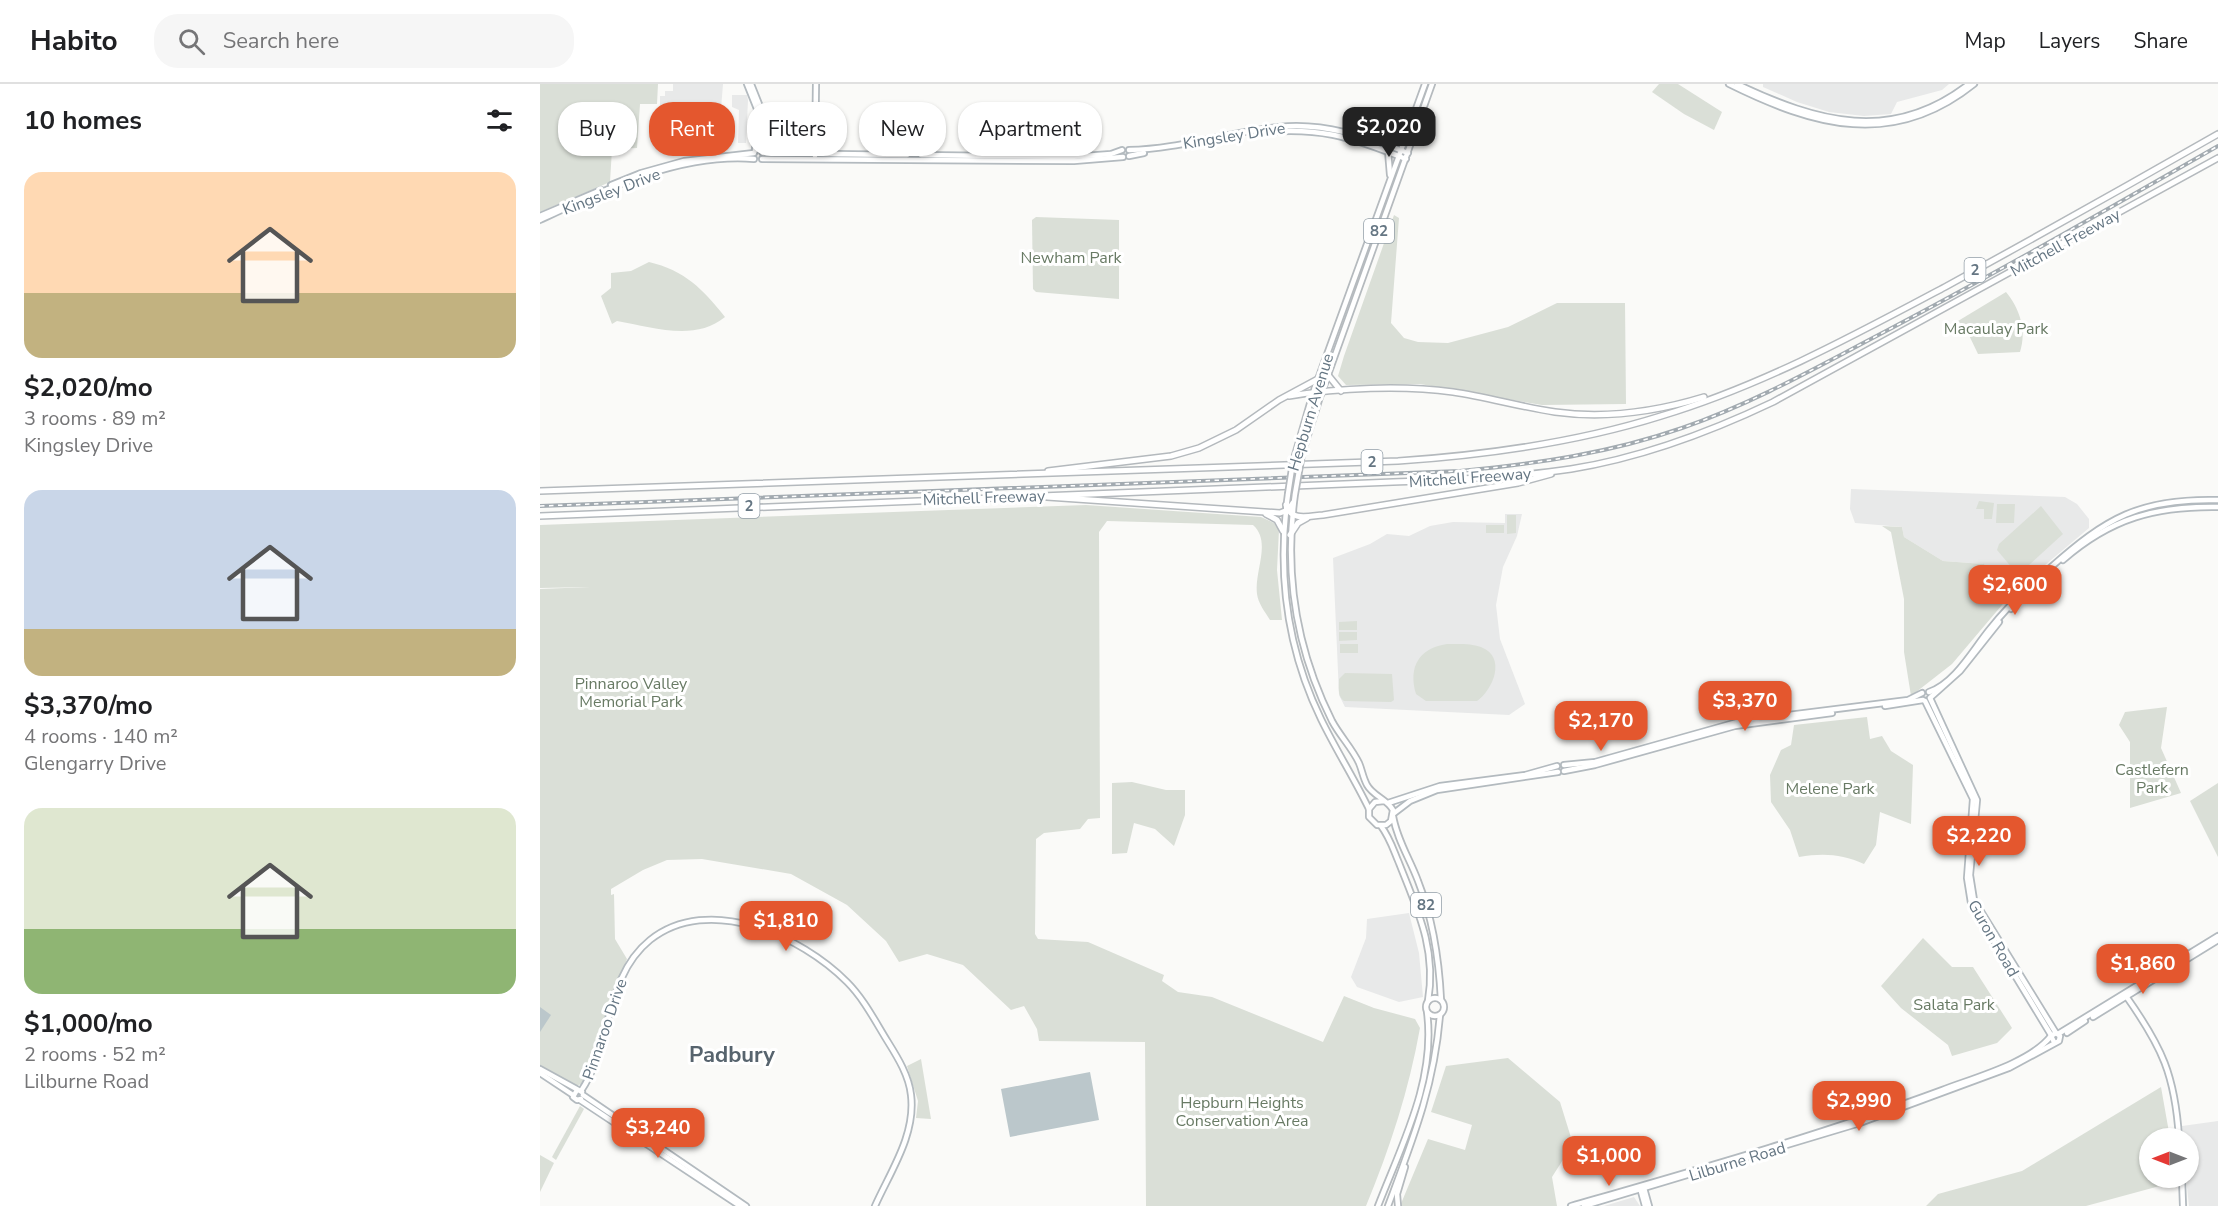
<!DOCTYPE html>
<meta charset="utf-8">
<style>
:root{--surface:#fff;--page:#f6f6f6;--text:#202124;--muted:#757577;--line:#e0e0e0;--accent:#e4572e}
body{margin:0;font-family:"Nunito Sans",sans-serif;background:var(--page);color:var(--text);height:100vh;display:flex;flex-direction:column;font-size:22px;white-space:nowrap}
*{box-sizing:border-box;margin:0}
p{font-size:20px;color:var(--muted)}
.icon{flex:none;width:33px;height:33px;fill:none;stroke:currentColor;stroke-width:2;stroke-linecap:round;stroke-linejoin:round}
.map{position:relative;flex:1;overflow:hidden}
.drawer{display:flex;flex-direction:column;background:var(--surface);width:540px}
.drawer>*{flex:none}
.hud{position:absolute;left:18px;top:18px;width:570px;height:54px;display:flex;gap:12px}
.needle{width:39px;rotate:270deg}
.controls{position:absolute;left:1599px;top:1044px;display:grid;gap:12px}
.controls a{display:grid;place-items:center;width:60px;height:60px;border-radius:50%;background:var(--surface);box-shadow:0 2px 4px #0004;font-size:30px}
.price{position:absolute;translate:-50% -51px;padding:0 14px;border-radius:12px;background:var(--accent);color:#fff;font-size:20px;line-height:39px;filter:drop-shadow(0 2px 3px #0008)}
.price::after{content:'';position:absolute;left:50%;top:36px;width:18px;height:14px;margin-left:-9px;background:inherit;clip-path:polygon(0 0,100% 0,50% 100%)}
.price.active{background:#222;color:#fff}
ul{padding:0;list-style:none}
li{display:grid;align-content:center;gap:12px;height:318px;padding:0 24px}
li span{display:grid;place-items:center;height:186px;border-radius:18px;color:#555}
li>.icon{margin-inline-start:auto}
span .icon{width:108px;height:108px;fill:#fffc;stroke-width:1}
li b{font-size:26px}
h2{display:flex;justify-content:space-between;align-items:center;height:72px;padding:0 24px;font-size:26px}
.tag{padding:0 21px;border-radius:24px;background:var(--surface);box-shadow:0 2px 4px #0004;font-size:21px;line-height:54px}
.tag.active{background:var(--accent);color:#fff}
header{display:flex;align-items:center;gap:36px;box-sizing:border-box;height:84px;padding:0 30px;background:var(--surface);border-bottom:2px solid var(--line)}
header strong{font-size:28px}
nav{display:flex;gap:33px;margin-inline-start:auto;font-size:21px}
.search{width:420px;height:54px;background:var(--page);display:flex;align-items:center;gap:15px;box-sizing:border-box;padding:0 21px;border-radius:24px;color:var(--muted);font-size:22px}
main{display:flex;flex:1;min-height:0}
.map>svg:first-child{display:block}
</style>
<header>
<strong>Habito</strong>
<div class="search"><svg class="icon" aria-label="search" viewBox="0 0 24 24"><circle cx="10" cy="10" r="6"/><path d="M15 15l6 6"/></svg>Search here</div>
<nav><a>Map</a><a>Layers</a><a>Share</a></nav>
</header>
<main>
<section class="drawer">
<h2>10 homes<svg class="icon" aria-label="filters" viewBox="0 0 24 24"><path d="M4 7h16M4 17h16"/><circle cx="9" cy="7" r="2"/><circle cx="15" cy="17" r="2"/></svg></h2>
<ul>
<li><span style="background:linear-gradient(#ffd9b3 65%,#c2b280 0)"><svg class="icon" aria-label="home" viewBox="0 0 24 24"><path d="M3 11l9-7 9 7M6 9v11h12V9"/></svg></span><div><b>$2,020/mo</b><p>3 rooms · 89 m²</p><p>Kingsley Drive</p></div></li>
<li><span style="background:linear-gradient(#c9d6e8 75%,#c2b280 0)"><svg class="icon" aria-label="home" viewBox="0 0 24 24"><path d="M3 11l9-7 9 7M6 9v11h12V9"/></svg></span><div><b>$3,370/mo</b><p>4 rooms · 140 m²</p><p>Glengarry Drive</p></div></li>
<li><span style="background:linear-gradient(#dfe7d0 65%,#8fb573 0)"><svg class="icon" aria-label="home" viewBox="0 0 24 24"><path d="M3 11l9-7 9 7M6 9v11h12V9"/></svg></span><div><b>$1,000/mo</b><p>2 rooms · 52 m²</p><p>Lilburne Road</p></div></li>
</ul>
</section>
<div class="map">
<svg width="1678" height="1122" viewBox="0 0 1678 1122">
<rect width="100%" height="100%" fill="#fafaf8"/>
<g fill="#e8e9e9">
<path d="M 133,0 L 183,0 L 181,25 L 163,27 L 162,56 L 147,56 L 147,43 L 143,42 L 143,33 L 132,33 L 132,24 L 120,24 L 120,12 L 125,12 L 125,7 L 133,7 Z"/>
<path d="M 1223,0 L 1409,0 L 1402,6 L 1357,18 L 1351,30 L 1324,32 L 1289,28 L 1257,18 L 1223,3 Z"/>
<path d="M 192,11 L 207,11 L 208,16 L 206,59 L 198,59 L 199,26 L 192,23 Z"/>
<path d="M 1311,405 L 1525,413 L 1537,420 L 1549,435 L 1549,444 L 1473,508 L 1444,480 L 1403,477 L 1364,453 L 1362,443 L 1315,439 L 1310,425 Z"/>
<path d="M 965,430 L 982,430 L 977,452 L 963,483 L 956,521 L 960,555 L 985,620 L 969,631 L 805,623 L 799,611 L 793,474 L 830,460 L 847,450 L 869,452 L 890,442 L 913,438 L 965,439 Z"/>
<path d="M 869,829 L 879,869 L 883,913 L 859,918 L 817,903 L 811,893 L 826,854 L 827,835 Z"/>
<path d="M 1678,1037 L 1678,1122 L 1649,1122 L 1646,1094 L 1648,1094 L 1648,1054 L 1643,1054 L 1642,1042 Z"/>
<path d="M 1094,1113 L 1100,1122 L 1064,1122 Z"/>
</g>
<g fill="#dadfd7">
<path d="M 0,0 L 118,0 L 117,20 L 100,20 L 97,64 L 72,65 L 70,98 L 0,128 Z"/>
<path d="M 1119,0 L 1138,0 L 1182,28 L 1174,46 L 1144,30 L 1112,8 Z"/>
<path d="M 854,131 L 859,134 L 851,239 L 864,254 L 878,258 L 908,259 L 968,243 L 1017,219 L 1085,219 L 1086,320 L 1002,321 L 880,300 L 806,301 L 798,292 L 804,272 Z"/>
<path d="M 496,133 L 579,136 L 579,215 L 496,208 L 493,205 L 492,136 Z"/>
<path d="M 109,178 C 144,186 163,205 185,233 C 155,258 112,243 77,237 L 72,240 L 61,212 L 71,204 L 71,189 L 91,187 Z"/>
<path d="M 1466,208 C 1480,225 1487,247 1480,268 L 1438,270 L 1426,245 L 1418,237 Z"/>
<path d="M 1439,417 L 1454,419 L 1452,435 L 1444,435 L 1444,425 L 1436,425 Z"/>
<path d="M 1457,420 L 1475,420 L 1474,439 L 1456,439 Z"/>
<path d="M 546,421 L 721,433 L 734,439 L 739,446 L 737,486 L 742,536 L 730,536 C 725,528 718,519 717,510 C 714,487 732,458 713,441 L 567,437 L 559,448 L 560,734 L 548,735 L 540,745 L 504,749 L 496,755 L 495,850 L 498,855 L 548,858 L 624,891 L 622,897 L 638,908 L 672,913 L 783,958 L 804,912 L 834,924 L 875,935 L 880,944 C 869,1006 850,1064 826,1122 L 606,1122 L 605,958 L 499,957 L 497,945 L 484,922 L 471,926 L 423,881 L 387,870 L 359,878 L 346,857 L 307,821 L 251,790 L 162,775 L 127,776 L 103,786 L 71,805 L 71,811 L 74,810 L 75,855 L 87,875 L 42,1000 L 35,1002 L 0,981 L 0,505 L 50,503 L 0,504 L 0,441 Z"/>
<path d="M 1501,422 L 1523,450 L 1478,491 L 1457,466 L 1459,460 Z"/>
<path d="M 967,431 L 976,431 L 976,449 L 967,450 Z"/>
<rect x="946" y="441" width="18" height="8"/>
<path d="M 1342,442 L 1362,443 L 1364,453 L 1403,477 L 1444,480 L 1473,508 L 1412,580 L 1371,612 L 1364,568 L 1364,515 L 1351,448 Z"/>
<path d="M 817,537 L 817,546 L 799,546 L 799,538 Z"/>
<path d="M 799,548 L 817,548 L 817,556 L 799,557 Z"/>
<rect x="800" y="560" width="18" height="9"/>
<path d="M 907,560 C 918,560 930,559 941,563 C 967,573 953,606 937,617 L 886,617 L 876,610 C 868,583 879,564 907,560 Z"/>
<path d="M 805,589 L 852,590 L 854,616 L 851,618 L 804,617 C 797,612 799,602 799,595 Z"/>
<path d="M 1627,623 L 1621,664 L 1641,709 L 1590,724 L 1590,658 L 1579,641 L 1585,628 Z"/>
<path d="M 1327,633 L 1330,655 L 1342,652 L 1351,667 L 1373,681 L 1371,740 L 1340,728 L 1336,761 L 1324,780 C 1302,770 1283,769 1259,773 L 1250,746 L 1231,718 L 1230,691 L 1241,666 L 1251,661 L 1254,641 Z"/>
<path d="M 592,698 L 626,706 L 645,706 L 645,731 L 634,762 L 615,745 L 594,739 L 587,769 L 572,770 L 572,699 Z"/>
<path d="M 1678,699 L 1678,773 L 1650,717 Z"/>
<path d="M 1383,854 L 1412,883 L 1433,883 L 1472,944 L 1457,959 L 1412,972 L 1408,961 L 1361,924 L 1341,902 Z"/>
<path d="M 968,974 L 1020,1018 L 1033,1060 L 1012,1093 L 1017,1122 L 860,1122 L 888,1055 L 925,1066 L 932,1041 L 891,1028 L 906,982 Z"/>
<path d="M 381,975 L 391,1035 L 376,1034 L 378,1017 L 367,982 Z"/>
<path d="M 1621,1003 L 1630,1054 L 1610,1054 L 1610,1094 L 1637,1094 L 1638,1097 L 1546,1122 L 1386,1122 L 1398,1110 L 1482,1087 Z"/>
<path d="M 40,1022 L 44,1025 L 16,1076 L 12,1073 Z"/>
<path d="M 0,1071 L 14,1079 L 0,1108 Z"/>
</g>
<g fill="#bbc7cb">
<path d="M 0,923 L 11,931 L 0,948 Z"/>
<path d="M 550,988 L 559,1036 L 470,1053 L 461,1005 Z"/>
</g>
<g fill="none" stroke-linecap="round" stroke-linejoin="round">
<defs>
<g id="secondary">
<path d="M 207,0 L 217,25 L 215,67"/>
<path d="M 211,0 L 221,25 L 222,68"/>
<path d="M 1189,0 C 1274,42 1353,65 1434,0"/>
<path d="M 1197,0 C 1277,38 1352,60 1429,0"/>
<path d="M 716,49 C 777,42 809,52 866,75"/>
<path d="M 589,66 C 639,65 689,48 739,43 C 784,38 826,53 868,69"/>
<path d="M 223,69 L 367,71"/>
<path d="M 381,71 L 531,73 L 571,70 L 582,66"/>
<path d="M 275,72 L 276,0"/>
<path d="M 589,72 L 604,69"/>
<path d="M 222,75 L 534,77 L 583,73"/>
<path d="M 71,101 L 101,89 L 144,77 L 214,69"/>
<path d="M 0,132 L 61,106"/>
<path d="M 0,136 C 66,105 140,69 214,75"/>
<path d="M 1523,476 C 1571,434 1616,422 1678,423"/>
<path d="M 1471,525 L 1508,489"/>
<path d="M 1389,608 C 1415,599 1432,567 1449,546 C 1467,523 1488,503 1510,484 C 1566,434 1600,414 1678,416"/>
<path d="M 1391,613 L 1420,587 L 1459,538"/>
<path d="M 1390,614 L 1437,716 L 1430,791 L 1434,816 L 1516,949"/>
<path d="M 1385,617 L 1433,715 L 1427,794 L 1431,819 L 1511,951"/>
<path d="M 1345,622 L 1383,616"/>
<path d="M 1024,681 L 1055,678 L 1201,637 L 1368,616 L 1382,609"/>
<path d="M 1024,687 L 1055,681 L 1195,642 L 1292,629"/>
<path d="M 848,719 L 900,702 L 985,691 L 1017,682"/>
<path d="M 853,730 L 870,717 L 897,706 L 1018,688"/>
<path d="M 1586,912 C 1622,963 1635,991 1639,1054"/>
<path d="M 1553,933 L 1678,856"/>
<path d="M 1527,949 L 1545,937"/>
<path d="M 1518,950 L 1678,852"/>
<path d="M 0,985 L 42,1008"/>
<path d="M 0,989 L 33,1011"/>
<path d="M 37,1006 L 33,1013 L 37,1016 L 41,1015"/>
<path d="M 41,1007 C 72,961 64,893 110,856 C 169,809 261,852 307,898 C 324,915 335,937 348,958 C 358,974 369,992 371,1011 C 376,1051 350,1088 335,1122"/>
<path d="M 43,1011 L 206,1122"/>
<path d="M 40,1016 L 200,1122"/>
<path d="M 1642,1094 L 1643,1122"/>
<path d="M 1100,1104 L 1105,1122"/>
<path d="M 1104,1104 L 1109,1122"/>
<path d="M 1031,1122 C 1156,1086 1280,1051 1402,1006 C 1433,994 1490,979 1511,952"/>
<path d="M 1044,1122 L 1320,1039 L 1469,984 L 1519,957 L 1520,952 L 1516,949 L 1511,952 L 1514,958"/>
</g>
<g id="primary">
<path d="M 838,58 L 864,57"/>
<path d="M 848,67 L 850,91"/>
<path d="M 762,370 L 779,316 L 892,0"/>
<path d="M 753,378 L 773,309 L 885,0"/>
<path d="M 748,410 C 737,489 746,563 781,635 C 796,666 814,694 829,725"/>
<path d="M 755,410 C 744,489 756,565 792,637 C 800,652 812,664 819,679 C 822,686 823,694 827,701 C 833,712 847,715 853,726 L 851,737 L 846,741 L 837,741 L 829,733 L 829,725 L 835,718 L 844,717"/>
<path d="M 853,732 C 857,756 870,775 878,797 C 893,835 899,875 901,916"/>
<path d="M 841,742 C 850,754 853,765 859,779 C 877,825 897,865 888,917"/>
<circle cx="895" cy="923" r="9"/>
<path d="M 838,1122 C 862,1060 896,996 887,928"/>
<path d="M 848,1122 C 873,1055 894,1003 900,931"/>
<path d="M 858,1122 L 857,1110 L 865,1083"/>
</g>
<g id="highway">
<path d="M 788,291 L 801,307"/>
<path d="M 749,312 C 799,304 862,301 913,308 C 947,313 981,323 1015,328 C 1066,335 1115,328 1164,313"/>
<path d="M 508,387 L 631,372 L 659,364 L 696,346 L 739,316 L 778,295"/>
<path d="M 0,407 L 858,377 C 947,371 1035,359 1121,332 C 1221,302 1313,252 1405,203 C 1496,153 1587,102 1678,50"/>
<path d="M 507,413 L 740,429 L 748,426 L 753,419"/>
<path d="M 746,421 C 751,438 769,432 783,431 L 978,399 L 1011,390"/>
<path d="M 726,430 L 737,436 L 743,447"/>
<path d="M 0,432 L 853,398 C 913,395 972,394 1031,385 C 1100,374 1170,348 1233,318 L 1678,74"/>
<path d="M 750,451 L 758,439 L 767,434"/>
</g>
</defs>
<use href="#secondary" stroke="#b3babf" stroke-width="8"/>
<use href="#primary" stroke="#b5babe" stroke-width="8"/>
<use href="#highway" stroke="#b4b9bd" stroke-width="8"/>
<use href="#secondary" stroke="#fff" stroke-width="4.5"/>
<use href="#primary" stroke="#fff" stroke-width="4.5"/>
<use href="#highway" stroke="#fff" stroke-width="5"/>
<defs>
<path id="rail" d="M 0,422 L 920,387 C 996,380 1070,369 1142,344 C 1214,319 1279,282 1346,247 C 1458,188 1568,125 1678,62"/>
</defs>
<use href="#rail" stroke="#a2aab0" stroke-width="4"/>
<use href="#rail" stroke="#fff" stroke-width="1.5" stroke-dasharray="4.5" stroke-linecap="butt"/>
<defs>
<g id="primary-bridge">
<path d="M 748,410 L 753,378"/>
<path d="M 755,410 L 762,370"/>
</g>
</defs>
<use href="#primary-bridge" stroke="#b5babe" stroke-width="8" stroke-linecap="butt"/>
<use href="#primary-bridge" stroke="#fff" stroke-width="4.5"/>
</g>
<g text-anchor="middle" stroke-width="6" stroke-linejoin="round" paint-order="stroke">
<g fill="#fff" stroke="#939fa8" stroke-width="1.5">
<rect x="824" y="135" width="30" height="24" rx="4.5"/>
<rect x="1424.5" y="174" width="21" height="24" rx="4.5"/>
<rect x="821.5" y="366" width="21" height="24" rx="4.5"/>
<rect x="198.5" y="410" width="21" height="24" rx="4.5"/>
<rect x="871" y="809" width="30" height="24" rx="4.5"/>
</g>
<g font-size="15" font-weight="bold" fill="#657683">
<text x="839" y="152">82</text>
<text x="1435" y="191">2</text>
<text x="832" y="383">2</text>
<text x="209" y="427">2</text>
<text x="886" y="826">82</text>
</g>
<g font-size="16" fill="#657683" stroke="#fff">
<text transform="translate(694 51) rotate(-9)" y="6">Kingsley Drive</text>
<text transform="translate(71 107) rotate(-21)" y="6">Kingsley Drive</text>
<text transform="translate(1525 158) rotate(-29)" y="6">Mitchell Freeway</text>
<text transform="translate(770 328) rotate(-73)" y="6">Hepburn Avenue</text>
<text transform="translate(930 393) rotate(-4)" y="6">Mitchell Freeway</text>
<text transform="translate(444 413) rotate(-2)" y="6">Mitchell Freeway</text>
<text transform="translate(1454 854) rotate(60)" y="6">Guron Road</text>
<text transform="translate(64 945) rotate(-71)" y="6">Pinnaroo Drive</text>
<text transform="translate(1197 1077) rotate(-17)" y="6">Lilburne Road</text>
</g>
<g font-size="16" fill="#687a64" stroke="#fff">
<text x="531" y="179">Newham Park</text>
<text x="1456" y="250">Macaulay Park</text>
<text x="91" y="605">Pinnaroo Valley<tspan x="91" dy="18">Memorial Park</tspan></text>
<text x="1612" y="691">Castlefern<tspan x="1612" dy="18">Park</tspan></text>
<text x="1290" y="710">Melene Park</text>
<text x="1414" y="926">Salata Park</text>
<text x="702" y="1024">Hepburn Heights<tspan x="702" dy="18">Conservation Area</tspan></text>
</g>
<g font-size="22" font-weight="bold" fill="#57646e" stroke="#fff">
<text x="192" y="978">Padbury</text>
</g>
</g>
</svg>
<div class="controls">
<a><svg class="needle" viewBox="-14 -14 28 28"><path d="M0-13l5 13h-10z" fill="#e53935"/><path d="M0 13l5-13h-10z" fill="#757577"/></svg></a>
</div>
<b class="price active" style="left:849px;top:74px">$2,020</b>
<b class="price" style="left:1475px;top:532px">$2,600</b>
<b class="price" style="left:1205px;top:648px">$3,370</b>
<b class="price" style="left:1061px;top:668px">$2,170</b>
<b class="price" style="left:1439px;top:783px">$2,220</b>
<b class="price" style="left:246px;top:868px">$1,810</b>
<b class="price" style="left:1603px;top:911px">$1,860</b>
<b class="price" style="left:1319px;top:1048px">$2,990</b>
<b class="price" style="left:118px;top:1075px">$3,240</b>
<b class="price" style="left:1069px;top:1103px">$1,000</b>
<div class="hud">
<a class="tag">Buy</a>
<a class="tag active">Rent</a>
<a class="tag">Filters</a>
<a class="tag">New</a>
<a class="tag">Apartment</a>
</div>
</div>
</main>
